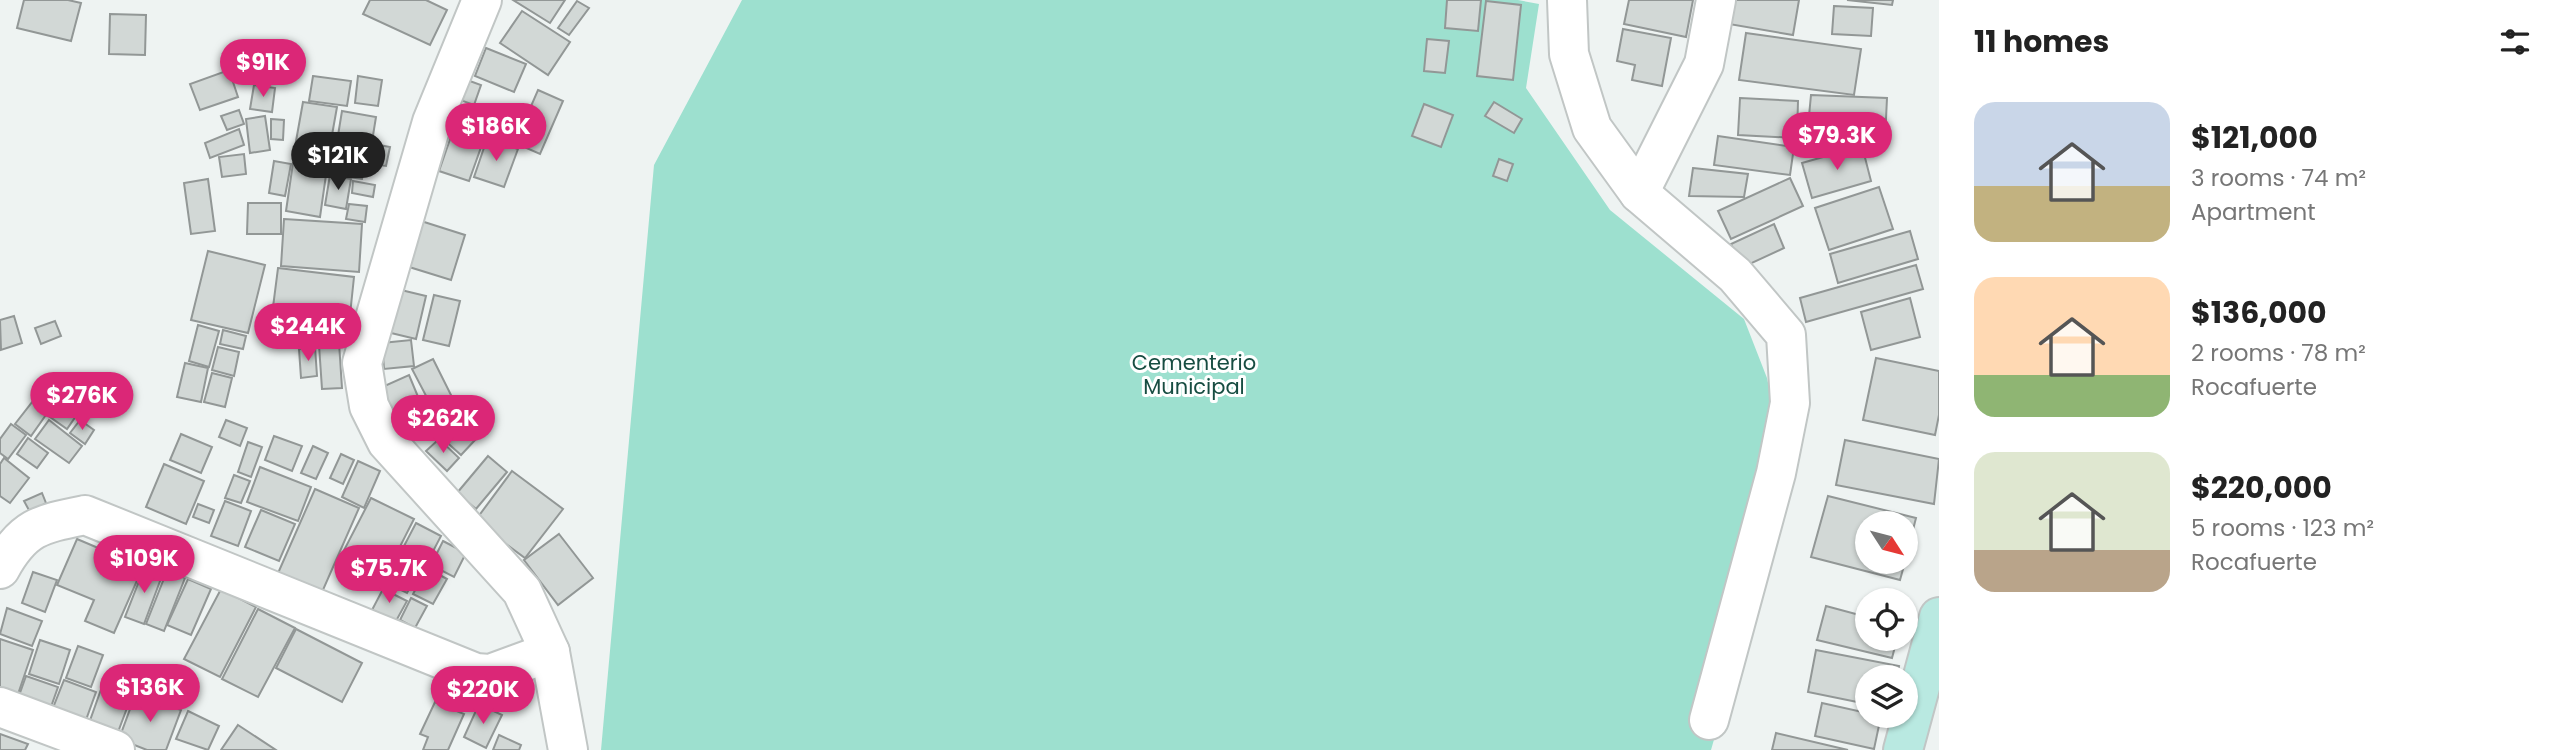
<!DOCTYPE html>
<meta charset="utf-8">
<style>
:root{--surface:#fff;--page:#f2f2f2;--text:#222;--muted:#767676;--accent:#db2777}
body{margin:0;font-family:Poppins,sans-serif;background:var(--page);color:var(--text);height:100vh;display:flex;flex-direction:column;font-size:26px;white-space:nowrap}
*{box-sizing:border-box;margin:0}
p{font-size:23px;color:var(--muted)}
.icon{flex:none;width:38px;height:38px;fill:none;stroke:currentColor;stroke-width:2;stroke-linecap:round;stroke-linejoin:round}
.map{position:relative;flex:1;overflow:hidden}
.drawer{display:flex;flex-direction:column;background:var(--surface);width:630px}
.drawer>*{flex:none}
.needle{width:46px;rotate:126deg}
.controls{position:absolute;left:1855px;top:511px;display:grid;gap:14px}
.controls a{display:grid;place-items:center;width:63px;height:63px;border-radius:50%;background:var(--surface);box-shadow:0 2px 5px #0004;font-size:35px}
.price{position:absolute;translate:-50% -60px;padding:0 16px;border-radius:24px;background:var(--accent);color:#fff;font-size:23px;line-height:46px;filter:drop-shadow(0 2px 4px #0008)}
.price::after{content:'';position:absolute;left:50%;top:42px;width:21px;height:16px;margin-left:-10px;background:inherit;clip-path:polygon(0 0,100% 0,50% 100%)}
.price.selected{background:#222;color:#fff}
ul{padding:0;list-style:none}
li{display:flex;align-items:center;gap:21px;height:175px;padding:0 35px}
li span{display:grid;place-items:center;flex:none;width:196px;height:140px;border-radius:21px;color:#555}
li>.icon{margin-inline-start:auto}
span .icon{width:84px;height:84px;fill:#fffc;stroke-width:1}
li b{font-size:30px}
h2{display:flex;justify-content:space-between;align-items:center;height:84px;padding:0 35px;font-size:30px}
main{display:flex;flex:1;min-height:0}
.map>svg:first-child{display:block}
</style>
<main>
<div class="map">
<svg width="1939" height="750" viewBox="0 0 1939 750">
<rect width="100%" height="100%" fill="#eef3f2"/>
<path fill="#9de0cf" d="M 742,0 L 1518,0 L 1539,4 L 1526,88 L 1610,210 L 1744,319 L 1767,378 L 1788,480 L 1711,750 L 601,750 L 654,165 Z"/>
<g fill="#d2d8d6" stroke="#929796" stroke-width="2">
<path d="M 24,0 L 68,0 L 81,3 L 71,41 L 17,28 Z"/>
<path d="M 370,0 L 426,0 L 447,10 L 430,45 L 363,14 Z"/>
<path d="M 513,0 L 565,0 L 550,23 Z"/>
<path d="M 1447,0 L 1481,0 L 1478,31 L 1445,28 Z"/>
<path d="M 1629,0 L 1693,0 L 1686,37 L 1624,24 Z"/>
<path d="M 1733,0 L 1799,0 L 1793,35 L 1729,24 Z"/>
<path d="M 1847,0 L 1893,0 L 1892,5 Z"/>
<path d="M 577,1 L 589,8 L 569,35 L 558,28 Z"/>
<path d="M 1486,1 L 1521,5 L 1513,80 L 1477,76 Z"/>
<path d="M 1834,6 L 1873,8 L 1871,36 L 1832,34 Z"/>
<path d="M 522,11 L 570,42 L 548,75 L 500,43 Z"/>
<path d="M 110,14 L 146,15 L 145,55 L 109,54 Z"/>
<path d="M 1623,29 L 1671,38 L 1662,86 L 1632,80 L 1635,65 L 1617,61 Z"/>
<path d="M 1746,33 L 1861,49 L 1854,95 L 1739,80 Z"/>
<path d="M 1427,39 L 1449,41 L 1445,73 L 1424,71 Z"/>
<path d="M 486,48 L 526,64 L 514,92 L 475,76 Z"/>
<path d="M 271,65 L 273,82 L 258,83 L 256,66 Z"/>
<path d="M 229,70 L 238,97 L 200,110 L 190,84 Z"/>
<path d="M 313,76 L 351,81 L 347,106 L 309,101 Z"/>
<path d="M 358,76 L 382,80 L 378,106 L 355,103 Z"/>
<path d="M 467,80 L 481,85 L 474,105 L 460,100 Z"/>
<path d="M 254,85 L 275,88 L 272,112 L 250,109 Z"/>
<path d="M 538,90 L 563,101 L 540,154 L 515,143 Z"/>
<path d="M 1811,95 L 1887,98 L 1886,119 L 1809,116 Z"/>
<path d="M 1740,98 L 1798,101 L 1797,138 L 1738,135 Z"/>
<path d="M 303,102 L 337,107 L 327,163 L 293,158 Z"/>
<path d="M 1494,102 L 1522,119 L 1514,133 L 1485,116 Z"/>
<path d="M 1424,104 L 1453,115 L 1441,147 L 1412,136 Z"/>
<path d="M 239,110 L 244,124 L 227,130 L 221,116 Z"/>
<path d="M 342,111 L 376,117 L 368,166 L 334,160 Z"/>
<path d="M 265,116 L 270,150 L 250,153 L 246,119 Z"/>
<path d="M 1821,117 L 1886,119 L 1885,144 L 1820,142 Z"/>
<path d="M 271,119 L 284,120 L 283,140 L 271,139 Z"/>
<path d="M 455,125 L 485,136 L 469,181 L 439,171 Z"/>
<path d="M 239,129 L 244,145 L 210,158 L 205,143 Z"/>
<path d="M 1718,136 L 1794,147 L 1790,175 L 1714,165 Z"/>
<path d="M 487,139 L 518,149 L 504,187 L 474,177 Z"/>
<path d="M 374,144 L 390,147 L 386,166 L 371,164 Z"/>
<path d="M 1862,146 L 1871,181 L 1812,198 L 1802,163 Z"/>
<path d="M 244,154 L 246,174 L 222,177 L 219,157 Z"/>
<path d="M 1499,159 L 1513,164 L 1507,181 L 1493,176 Z"/>
<path d="M 274,161 L 291,164 L 285,196 L 269,193 Z"/>
<path d="M 293,163 L 327,168 L 320,217 L 286,211 Z"/>
<path d="M 334,163 L 364,168 L 362,179 L 332,175 Z"/>
<path d="M 1693,168 L 1748,174 L 1744,197 L 1689,196 Z"/>
<path d="M 330,175 L 351,179 L 346,209 L 325,205 Z"/>
<path d="M 1790,178 L 1803,206 L 1731,239 L 1718,211 Z"/>
<path d="M 208,179 L 215,231 L 191,234 L 184,183 Z"/>
<path d="M 353,181 L 375,185 L 373,197 L 352,193 Z"/>
<path d="M 1879,187 L 1893,229 L 1829,250 L 1815,208 Z"/>
<path d="M 248,203 L 281,203 L 281,234 L 247,234 Z"/>
<path d="M 349,204 L 367,206 L 365,222 L 346,219 Z"/>
<path d="M 284,219 L 362,224 L 359,272 L 281,266 Z"/>
<path d="M 421,221 L 465,235 L 451,280 L 406,266 Z"/>
<path d="M 1774,224 L 1784,248 L 1741,268 L 1731,244 Z"/>
<path d="M 1910,231 L 1918,259 L 1838,283 L 1830,254 Z"/>
<path d="M 208,251 L 265,265 L 248,333 L 191,320 Z"/>
<path d="M 1916,265 L 1923,289 L 1806,322 L 1800,298 Z"/>
<path d="M 278,268 L 354,277 L 350,315 L 273,307 Z"/>
<path d="M 401,290 L 426,296 L 416,339 L 391,333 Z"/>
<path d="M 434,295 L 460,301 L 449,346 L 423,340 Z"/>
<path d="M 1910,298 L 1920,337 L 1871,350 L 1861,312 Z"/>
<path d="M 14,316 L 22,343 L 1,350 L 0,320 Z"/>
<path d="M 55,321 L 61,336 L 41,344 L 35,328 Z"/>
<path d="M 198,325 L 219,331 L 209,367 L 189,361 Z"/>
<path d="M 223,330 L 246,336 L 243,349 L 220,344 Z"/>
<path d="M 411,340 L 414,366 L 384,369 L 382,343 Z"/>
<path d="M 339,343 L 342,388 L 322,389 L 319,345 Z"/>
<path d="M 218,347 L 239,352 L 234,376 L 212,370 Z"/>
<path d="M 315,347 L 317,376 L 301,378 L 299,349 Z"/>
<path d="M 1876,358 L 1939,371 L 1939,415 L 1935,435 L 1863,420 Z"/>
<path d="M 433,359 L 455,403 L 435,413 L 412,369 Z"/>
<path d="M 185,363 L 208,368 L 201,402 L 177,397 Z"/>
<path d="M 212,373 L 232,378 L 225,407 L 204,402 Z"/>
<path d="M 409,375 L 426,416 L 397,429 L 380,388 Z"/>
<path d="M 33,401 L 48,412 L 31,436 L 15,424 Z"/>
<path d="M 60,404 L 76,416 L 67,429 L 50,417 Z"/>
<path d="M 446,410 L 454,419 L 439,434 L 430,424 Z"/>
<path d="M 49,420 L 82,446 L 69,463 L 35,439 Z"/>
<path d="M 80,420 L 94,430 L 85,444 L 70,433 Z"/>
<path d="M 226,420 L 247,428 L 240,446 L 219,437 Z"/>
<path d="M 457,422 L 476,439 L 461,455 L 442,438 Z"/>
<path d="M 11,424 L 26,435 L 8,459 L 0,453 L 0,439 Z"/>
<path d="M 181,434 L 212,447 L 201,473 L 170,460 Z"/>
<path d="M 274,436 L 302,446 L 292,471 L 265,460 Z"/>
<path d="M 28,438 L 48,453 L 37,468 L 17,454 Z"/>
<path d="M 439,439 L 459,458 L 447,471 L 426,451 Z"/>
<path d="M 1845,440 L 1939,459 L 1934,504 L 1836,485 Z"/>
<path d="M 248,442 L 262,447 L 251,477 L 238,472 Z"/>
<path d="M 313,446 L 328,453 L 316,479 L 301,473 Z"/>
<path d="M 341,454 L 354,460 L 343,484 L 330,478 Z"/>
<path d="M 488,456 L 507,472 L 476,509 L 457,493 Z"/>
<path d="M 4,458 L 29,478 L 10,503 L 0,496 L 0,464 Z"/>
<path d="M 358,461 L 380,471 L 364,508 L 342,497 Z"/>
<path d="M 164,464 L 204,481 L 186,524 L 146,507 Z"/>
<path d="M 260,467 L 311,487 L 298,521 L 247,502 Z"/>
<path d="M 512,471 L 563,509 L 525,558 L 475,521 Z"/>
<path d="M 234,475 L 250,481 L 241,503 L 225,498 Z"/>
<path d="M 315,489 L 359,508 L 319,599 L 275,580 Z"/>
<path d="M 42,493 L 46,503 L 30,512 L 24,501 Z"/>
<path d="M 1828,496 L 1916,518 L 1906,557 L 1906,523 L 1867,523 L 1867,562 L 1905,562 L 1900,580 L 1811,557 Z"/>
<path d="M 371,498 L 414,519 L 383,580 L 340,558 Z"/>
<path d="M 225,501 L 251,511 L 238,546 L 211,536 Z"/>
<path d="M 198,504 L 214,510 L 209,523 L 193,517 Z"/>
<path d="M 261,510 L 295,524 L 279,561 L 245,547 Z"/>
<path d="M 416,523 L 441,536 L 429,559 L 404,546 Z"/>
<path d="M 559,534 L 593,578 L 558,605 L 524,560 Z"/>
<path d="M 77,539 L 143,567 L 114,633 L 85,621 L 94,600 L 57,585 Z"/>
<path d="M 443,541 L 466,553 L 454,577 L 431,565 Z"/>
<path d="M 397,559 L 419,571 L 407,593 L 385,582 Z"/>
<path d="M 145,566 L 163,573 L 144,624 L 125,617 Z"/>
<path d="M 427,568 L 447,579 L 433,604 L 413,594 Z"/>
<path d="M 167,571 L 185,578 L 164,631 L 146,624 Z"/>
<path d="M 33,572 L 57,580 L 45,612 L 22,603 Z"/>
<path d="M 188,579 L 211,589 L 191,635 L 167,625 Z"/>
<path d="M 221,589 L 256,607 L 220,677 L 184,659 Z"/>
<path d="M 383,589 L 407,601 L 396,621 L 372,610 Z"/>
<path d="M 411,598 L 427,606 L 415,628 L 400,620 Z"/>
<path d="M 1826,606 L 1867,617 L 1867,639 L 1897,639 L 1892,658 L 1817,640 Z"/>
<path d="M 7,608 L 42,621 L 32,646 L 0,634 Z"/>
<path d="M 258,609 L 295,628 L 258,697 L 222,679 Z"/>
<path d="M 296,629 L 362,663 L 342,702 L 276,668 Z"/>
<path d="M 0,639 L 33,650 L 16,700 L 0,694 Z"/>
<path d="M 40,640 L 70,650 L 59,684 L 29,674 Z"/>
<path d="M 78,646 L 103,655 L 91,687 L 66,678 Z"/>
<path d="M 1816,650 L 1899,666 L 1897,677 L 1867,677 L 1867,704 L 1808,692 Z"/>
<path d="M 26,676 L 58,687 L 47,718 L 15,707 Z"/>
<path d="M 64,680 L 96,692 L 82,731 L 49,718 Z"/>
<path d="M 104,681 L 133,692 L 115,740 L 87,729 Z"/>
<path d="M 136,693 L 181,710 L 166,750 L 147,750 L 119,739 Z"/>
<path d="M 435,702 L 464,714 L 448,750 L 423,750 L 428,737 L 420,734 Z"/>
<path d="M 1822,703 L 1867,713 L 1867,716 L 1881,716 L 1874,749 L 1815,736 Z"/>
<path d="M 479,704 L 502,715 L 486,748 L 464,737 Z"/>
<path d="M 188,711 L 219,726 L 208,750 L 176,739 Z"/>
<path d="M 238,725 L 276,750 L 221,750 Z"/>
<path d="M 1776,733 L 1848,750 L 1772,750 Z"/>
<path d="M 0,734 L 28,744 L 25,750 L 0,750 Z"/>
<path d="M 499,735 L 521,745 L 519,750 L 493,750 Z"/>
</g>
<g fill="none" stroke-linecap="round" stroke-linejoin="round">
<defs>
<g id="street">
<path d="M 482,0 L 432,122 L 362,363 L 369,406 L 387,442 L 522,591 L 550,652 L 568,750"/>
<path d="M 1567,0 L 1569,54 L 1592,128 L 1639,193 L 1735,275 L 1786,335 L 1790,403 L 1776,473 L 1709,720"/>
<path d="M 1639,193 L 1704,64 L 1716,0"/>
<path d="M 0,569 C 23,527 40,524 85,515 L 476,673 L 490,674 L 550,652"/>
<path d="M 0,707 L 115,750"/>
</g>
<path id="secondary" d="M 1903,750 L 1939,617"/>
</defs>
<use href="#street" stroke="#c1c6c5" stroke-width="42"/>
<use href="#secondary" stroke="#c1c6c5" stroke-width="42"/>
<use href="#street" stroke="#fff" stroke-width="38"/>
<use href="#secondary" stroke="#b9e9e1" stroke-width="38"/>
</g>
<g text-anchor="middle" stroke-width="6" stroke-linejoin="round" paint-order="stroke">
<g font-size="21" fill="#174d42" stroke="#fff">
<text x="1194" y="370">Cementerio<tspan x="1194" dy="24">Municipal</tspan></text>
</g>
</g>
</svg>
<div class="controls">
<a><svg class="needle" viewBox="-14 -14 28 28"><path d="M0-13l5 13h-10z" fill="#e53935"/><path d="M0 13l5-13h-10z" fill="#767676"/></svg></a>
<a><svg class="icon" aria-label="locate" viewBox="0 0 24 24"><circle cx="12" cy="12" r="6"/><path d="M12 2v4M12 18v4M2 12h4M18 12h4"/></svg></a>
<a><svg class="icon" aria-label="layers" viewBox="0 0 24 24"><path d="M12 4l9 5-9 5-9-5zM3 14l9 5 9-5"/></svg></a>
</div>
<b class="price" style="left:263px;top:99px">$91K</b>
<b class="price" style="left:496px;top:163px">$186K</b>
<b class="price" style="left:1837px;top:172px">$79.3K</b>
<b class="price selected" style="left:338px;top:192px">$121K</b>
<b class="price" style="left:308px;top:363px">$244K</b>
<b class="price" style="left:82px;top:432px">$276K</b>
<b class="price" style="left:443px;top:455px">$262K</b>
<b class="price" style="left:144px;top:595px">$109K</b>
<b class="price" style="left:389px;top:605px">$75.7K</b>
<b class="price" style="left:150px;top:724px">$136K</b>
<b class="price" style="left:483px;top:726px">$220K</b>
</div>
<section class="drawer">
<h2>11 homes<svg class="icon" aria-label="filters" viewBox="0 0 24 24"><path d="M4 7h16M4 17h16"/><circle cx="9" cy="7" r="2"/><circle cx="15" cy="17" r="2"/></svg></h2>
<ul>
<li><span style="background:linear-gradient(#c9d6e8 60%,#c2b280 0)"><svg class="icon" aria-label="home" viewBox="0 0 24 24"><path d="M3 11l9-7 9 7M6 9v11h12V9"/></svg></span><div><b>$121,000</b><p>3 rooms · 74 m²</p><p>Apartment</p></div></li>
<li><span style="background:linear-gradient(#ffd9b3 70%,#8fb573 0)"><svg class="icon" aria-label="home" viewBox="0 0 24 24"><path d="M3 11l9-7 9 7M6 9v11h12V9"/></svg></span><div><b>$136,000</b><p>2 rooms · 78 m²</p><p>Rocafuerte</p></div></li>
<li><span style="background:linear-gradient(#dfe7d0 70%,#b9a48a 0)"><svg class="icon" aria-label="home" viewBox="0 0 24 24"><path d="M3 11l9-7 9 7M6 9v11h12V9"/></svg></span><div><b>$220,000</b><p>5 rooms · 123 m²</p><p>Rocafuerte</p></div></li>
</ul>
</section>
</main>
